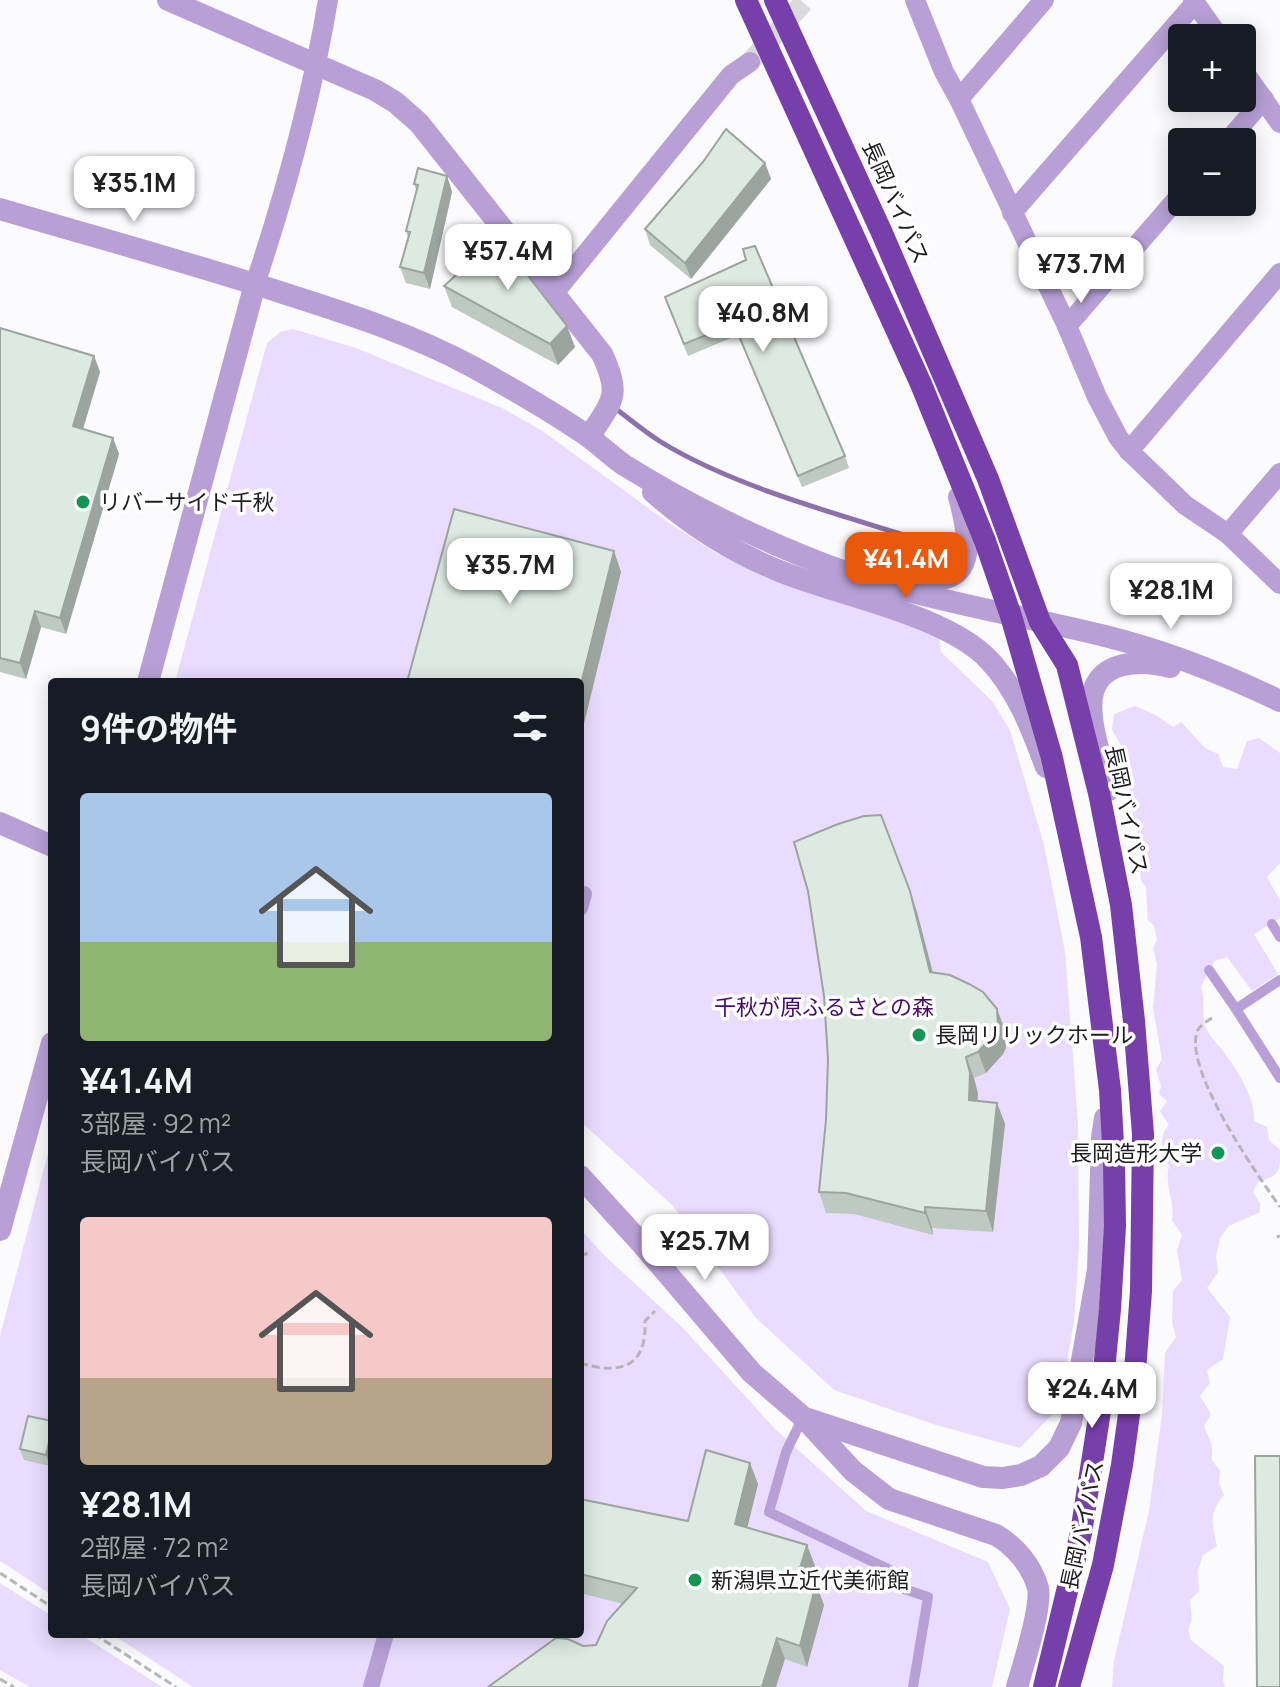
<!DOCTYPE html>
<html lang="ja">
<meta charset="utf-8">
<style>
:root{--surface:#171b24;--page:#242831;--text:#f1f3f6;--muted:#9ea1a6;--accent:#ea580c}
body{margin:0;font-family:Manrope,"Noto Sans JP",sans-serif;background:var(--page);color:var(--text);height:100vh;display:flex;flex-direction:column;font-size:30px;white-space:nowrap}
*{box-sizing:border-box;margin:0}
p{font-size:26px;color:var(--muted)}
.icon{flex:none;width:44px;height:44px;fill:none;stroke:currentColor;stroke-width:2;stroke-linecap:round;stroke-linejoin:round}
.map{position:relative;flex:1;overflow:hidden}
.panel{position:absolute;left:48px;top:678px;width:536px;height:960px;display:flex;flex-direction:column;background:var(--surface);border-radius:8px;box-shadow:0 4px 20px #0003}
.panel>*{flex:none}
.fabs{position:absolute;left:1168px;top:24px;display:grid;gap:16px}
.fabs a{display:grid;place-items:center;width:88px;height:88px;border-radius:8px;background:var(--surface);box-shadow:0 4px 20px #0003;font-size:40px}
.price{position:absolute;translate:-50% -68px;padding:0 18px;border-radius:16px;background:#fff;color:#222;font-size:26px;line-height:52px;filter:drop-shadow(0 2px 4px #0008)}
.price::after{content:'';position:absolute;left:50%;top:48px;width:24px;height:18px;margin-left:-12px;background:inherit;clip-path:polygon(0 0,100% 0,50% 100%)}
.price.on{background:var(--accent);color:#fff}
ul{padding:0;list-style:none}
li{display:grid;align-content:center;gap:16px;height:424px;padding:0 32px}
li span{display:grid;place-items:center;height:248px;border-radius:8px;color:#555}
li>.icon{margin-inline-start:auto}
span .icon{width:144px;height:144px;fill:#fffc;stroke-width:1}
li b{font-size:34px}
h2{display:flex;justify-content:space-between;align-items:center;height:96px;padding:0 32px;font-size:34px}
.map>svg:first-child{display:block}
</style>
<div class="map">
<svg width="1280" height="1687" viewBox="0 0 1280 1687">
<rect width="100%" height="100%" fill="#fbfafd"/>
<g fill="#eadcfe">
<path d="M 293,329 L 356,348 L 502,408 L 541,430 L 669,523 L 716,553 L 782,582 L 939,636 L 941,652 L 992,701 L 1010,730 L 1044,845 L 1065,952 L 1078,1124 L 1079,1247 L 1074,1321 L 1059,1407 L 1020,1448 L 936,1425 L 834,1390 L 755,1317 L 672,1205 L 580,1121 L 580,682 L 175,682 L 267,343 L 280,332 Z"/>
<path d="M 1135,706 L 1154,714 L 1173,727 L 1181,722 L 1205,748 L 1218,754 L 1223,767 L 1237,769 L 1247,741 L 1259,738 L 1280,753 L 1280,863 L 1267,877 L 1280,901 L 1280,918 L 1254,934 L 1278,974 L 1252,991 L 1227,957 L 1215,961 L 1201,986 C 1206,1002 1200,1016 1207,1030 C 1211,1038 1218,1044 1223,1051 C 1236,1068 1256,1099 1254,1121 L 1267,1127 L 1269,1140 L 1280,1150 C 1280,1173 1280,1175 1258,1182 L 1253,1192 L 1260,1204 L 1260,1212 L 1229,1226 L 1220,1238 L 1216,1256 L 1218,1272 L 1207,1288 L 1230,1317 L 1223,1359 L 1207,1370 L 1210,1383 L 1200,1396 L 1211,1414 L 1204,1426 L 1212,1445 L 1212,1460 L 1220,1471 L 1219,1483 L 1224,1495 C 1208,1514 1212,1523 1217,1546 L 1203,1555 L 1198,1571 L 1199,1591 L 1190,1600 L 1192,1619 L 1188,1630 L 1191,1640 L 1224,1666 L 1223,1680 L 1225,1687 L 1112,1687 L 1114,1661 L 1149,1511 L 1162,1414 L 1165,1353 L 1176,1337 L 1172,1323 L 1173,1291 L 1182,1280 L 1177,1250 L 1182,1235 L 1172,1220 C 1175,1201 1164,1185 1169,1166 L 1161,1153 L 1163,1133 L 1169,1125 L 1160,1111 L 1167,1101 L 1159,1094 L 1161,1086 L 1156,1070 L 1162,1059 L 1153,1008 L 1157,964 L 1153,948 L 1157,940 L 1154,925 L 1148,921 L 1146,888 L 1141,880 L 1140,868 L 1143,854 L 1137,841 L 1138,828 L 1131,812 L 1127,775 L 1130,761 L 1112,730 L 1114,714 Z"/>
<path d="M 52,1138 L 52,1595 L 0,1561 L 0,1336 Z"/>
<path d="M 580,1229 L 605,1256 L 682,1327 L 776,1430 L 866,1511 L 988,1562 L 1010,1609 L 992,1687 L 193,1687 L 112,1634 L 580,1634 Z"/>
<path d="M 0,1583 L 52,1616 L 52,1634 L 80,1634 L 162,1687 L 30,1687 L 0,1670 Z"/>
</g>
<g fill="none" stroke-linecap="round" stroke-linejoin="round">
<path stroke="#8c71ab" stroke-width="5" d="M 616,409 C 631,420 645,432 661,442 C 736,488 845,516 930,543"/>
<path stroke="#dad9dc" stroke-width="20" stroke-dasharray="20 10" stroke-linecap="butt" d="M 750,62 L 806,0"/>
<g stroke="#b6b5b9" stroke-width="3" stroke-dasharray="8 4" stroke-linecap="butt">
<path d="M 1212,1018 C 1204,1023 1197,1027 1196,1036 C 1189,1077 1256,1173 1280,1207"/>
<path d="M 1277,1237 L 1280,1236"/>
<path d="M 580,1256 L 591,1252"/>
<path d="M 580,1363 C 620,1375 647,1368 645,1321 L 655,1311"/>
<path d="M 0,1573 L 52,1607"/>
<path d="M 94,1634 L 176,1687"/>
<path d="M 0,1679 L 14,1687"/>
</g>
<g stroke="#b8a0d6" stroke-width="10">
<path d="M 1272,924 L 1280,937"/>
<path d="M 1209,970 L 1236,1009"/>
<path d="M 1280,980 L 1236,1009 L 1280,1078"/>
<path d="M 803,1417 L 786,1452 L 769,1512 L 890,1570 L 904,1589 L 928,1597 L 913,1687"/>
</g>
<g stroke="#b8a0d6" stroke-width="16">
<path d="M 580,908 L 584,894"/>
<path d="M 371,1687 L 386,1634"/>
</g>
<g stroke="#b8a0d6" stroke-width="20">
<path d="M 915,0 L 944,72 L 959,99 L 1067,326 L 1097,397 L 1118,437 L 1129,451 L 1185,505 L 1228,534 L 1280,584"/>
<path d="M 1193,0 L 1220,38"/>
<path d="M 1242,69 L 1280,123"/>
<path d="M 959,99 L 1044,0"/>
<path d="M 1227,142 L 1264,99"/>
<path d="M 1012,213 L 1195,3"/>
<path d="M 255,284 C 286,191 312,96 328,0"/>
<path d="M 555,292 L 731,75 L 750,62"/>
<path d="M 1067,326 L 1182,193"/>
<path d="M 1129,451 L 1280,273"/>
<path d="M 1228,534 L 1280,473"/>
</g>
<g stroke="#b8a0d6" stroke-width="22">
<path d="M 168,0 L 375,90 L 395,102 L 419,123 L 602,354 C 622,396 612,401 589,437"/>
<path d="M 0,209 C 95,237 191,263 286,294 C 349,314 414,335 473,367 C 511,388 550,410 586,435 C 599,444 611,456 624,465 C 680,500 742,531 803,556 C 901,597 1003,611 1105,636 C 1166,651 1224,674 1280,701"/>
<path d="M 653,492 C 689,524 733,552 777,570 C 836,595 946,614 989,660 C 1017,690 1032,729 1046,767"/>
<path d="M 894,574 C 968,595 977,561 959,497"/>
<path d="M 148,682 L 255,284"/>
<path d="M 1109,790 C 1103,764 1088,723 1092,697 C 1098,659 1142,660 1170,667"/>
<path d="M 0,823 L 52,846"/>
<path d="M 580,1176 L 642,1244 L 752,1373 L 803,1417 L 853,1471 L 889,1499 L 996,1535 C 1015,1546 1032,1566 1038,1588 C 1042,1607 1023,1666 1017,1687"/>
<path d="M 0,1230 L 52,1043"/>
<path d="M 808,1419 L 983,1477 L 1003,1478 L 1021,1475 L 1041,1466 L 1059,1448 L 1071,1423 L 1098,1270 L 1102,1138 L 1105,1118"/>
</g>
<g stroke="#773faa" stroke-width="22">
<path d="M 746,0 L 921,384 L 985,541 L 1011,616 L 1052,758 L 1091,937 L 1110,1090 L 1114,1162 L 1115,1226 L 1110,1309 L 1100,1411 L 1081,1533 L 1044,1687"/>
<path d="M 775,0 L 882,233 L 988,479 L 1040,622 L 1067,665 L 1099,793 L 1121,905 L 1134,1021 L 1143,1134 L 1141,1291 L 1135,1371 L 1122,1465 L 1103,1565 L 1069,1687"/>
</g>
</g>
<g fill="#bec9c2">
<path d="M 765,163 L 771,179 L 691,279 L 650,245 L 645,229 Z"/>
<path d="M 447,176 L 452,192 L 430,289 L 406,283 L 400,267 L 408,238 L 406,231 L 417,192 L 414,184 Z"/>
<path d="M 746,260 L 845,456 L 849,468 L 802,487 L 738,335 L 688,356 L 665,297 Z"/>
<path d="M 444,286 L 575,347 L 558,365 L 452,307 Z"/>
<path d="M 0,328 L 94,356 L 100,372 L 83,429 L 113,438 L 119,454 L 66,634 L 41,627 L 26,679 L 0,672 Z"/>
<path d="M 808,891 L 917,912 L 933,973 L 1005,1030 L 1006,1048 L 1003,1054 L 986,1073 L 974,1078 L 978,1094 L 977,1101 L 997,1103 L 1005,1124 L 993,1232 L 932,1228 L 933,1235 L 854,1214 L 826,1213 L 819,1192 L 826,1120 L 828,1059 L 824,996 Z"/>
<path d="M 52,1421 L 52,1458 L 50,1466 L 24,1460 L 20,1449 Z"/>
<path d="M 758,1484 L 747,1528 L 807,1545 L 815,1566 L 810,1582 L 816,1584 L 824,1605 L 807,1667 L 785,1659 L 583,1646 L 596,1645 L 623,1604 L 580,1593 L 580,1499 L 688,1521 Z"/>
<path d="M 278,1634 L 288,1634 L 281,1638 Z"/>
</g>
<g fill="#9ba49e">
<path d="M 765,163 L 771,179 L 691,279 L 685,263 Z"/>
<path d="M 447,176 L 452,192 L 430,289 L 424,273 Z"/>
<path d="M 567,326 L 575,347 L 558,365 L 550,344 Z"/>
<path d="M 94,356 L 100,372 L 79,442 L 73,426 Z"/>
<path d="M 113,438 L 119,454 L 66,634 L 60,618 Z"/>
<path d="M 614,551 L 621,572 L 580,740 L 580,688 Z"/>
<path d="M 35,611 L 41,627 L 26,679 L 20,663 Z"/>
<path d="M 910,891 L 917,912 L 938,993 L 930,972 Z"/>
<path d="M 997,1009 L 1005,1030 L 1006,1048 L 1003,1054 L 986,1073 L 978,1052 Z"/>
<path d="M 966,1057 L 974,1078 L 978,1094 L 976,1121 L 969,1100 Z"/>
<path d="M 997,1103 L 1005,1124 L 993,1232 L 986,1211 Z"/>
<path d="M 925,1207 L 932,1228 L 933,1235 L 925,1213 Z"/>
<path d="M 52,1429 L 52,1458 L 50,1466 L 46,1455 Z"/>
<path d="M 750,1463 L 758,1484 L 743,1545 L 735,1524 Z"/>
<path d="M 807,1545 L 815,1566 L 805,1599 L 797,1578 Z"/>
<path d="M 816,1584 L 824,1605 L 807,1667 L 800,1646 Z"/>
<path d="M 777,1638 L 785,1659 L 776,1687 L 762,1687 Z"/>
</g>
<g fill="#ddeae1" stroke="#9ba49e" stroke-width="2">
<path d="M 726,129 L 765,163 L 685,263 L 645,229 L 703,162 Z"/>
<path d="M 418,168 L 447,176 L 424,273 L 400,267 L 410,232 L 406,231 L 418,185 L 414,184 Z"/>
<path d="M 498,237 L 567,326 L 550,344 L 444,286 Z"/>
<path d="M 755,246 L 845,456 L 798,476 L 734,324 L 684,344 L 665,297 L 746,260 L 743,249 Z"/>
<path d="M 0,328 L 94,356 L 73,426 L 113,438 L 60,618 L 35,611 L 20,663 L 0,658 Z"/>
<path d="M 454,509 L 614,551 L 580,688 L 580,682 L 407,682 Z"/>
<path d="M 881,815 L 910,891 L 930,972 L 950,975 L 969,984 L 983,992 L 997,1009 L 998,1026 L 995,1033 L 978,1052 L 966,1057 L 970,1073 L 969,1100 L 997,1103 L 986,1211 L 925,1207 L 925,1213 L 846,1193 L 819,1192 L 826,1120 L 828,1059 L 824,996 L 808,891 L 794,842 L 838,824 L 864,816 Z"/>
<path d="M 28,1416 L 52,1421 L 52,1429 L 46,1455 L 20,1449 Z"/>
<path d="M 706,1450 L 750,1463 L 735,1524 L 807,1545 L 797,1578 L 816,1584 L 800,1646 L 777,1638 L 762,1687 L 488,1687 L 556,1638 L 568,1639 L 583,1646 L 596,1645 L 607,1621 L 637,1588 L 580,1574 L 580,1499 L 688,1521 Z"/>
<path d="M 1255,1456 L 1280,1456 L 1280,1687 L 1257,1687 Z"/>
</g>
<g fill="#159553" stroke="#fff" stroke-width="3">
<circle cx="83" cy="502" r="8"/>
<circle cx="919" cy="1035" r="8"/>
<circle cx="1218" cy="1153" r="8"/>
<circle cx="695" cy="1580" r="8"/>
</g>
<g text-anchor="middle" stroke-width="7" stroke-linejoin="round" paint-order="stroke">
<g font-size="22" fill="#1f1d22" stroke="#fff">
<text transform="translate(896 202) rotate(66)" y="8">長岡バイパス</text>
<text transform="translate(1127 810) rotate(78)" y="8">長岡バイパス</text>
<text transform="translate(1082 1525) rotate(-78)" y="8">長岡バイパス</text>
</g>
<g font-size="22" fill="#1f1d22" stroke="#fff" text-anchor="start">
<text x="99" y="510">リバーサイド千秋</text>
<text x="935" y="1043">長岡リリックホール</text>
<text x="1202" y="1161" text-anchor="end">長岡造形大学</text>
<text x="711" y="1588">新潟県立近代美術館</text>
</g>
<g font-size="22" fill="#440b6c" stroke="#fff">
<text x="824" y="1015">千秋が原ふるさとの森</text>
</g>
</g>
</svg>
<div class="fabs">
<a>+</a>
<a>−</a>
</div>
<b class="price" style="left:134px;top:224px">¥35.1M</b>
<b class="price" style="left:508px;top:292px">¥57.4M</b>
<b class="price" style="left:1081px;top:305px">¥73.7M</b>
<b class="price" style="left:763px;top:354px">¥40.8M</b>
<b class="price on" style="left:906px;top:600px">¥41.4M</b>
<b class="price" style="left:510px;top:606px">¥35.7M</b>
<b class="price" style="left:1171px;top:631px">¥28.1M</b>
<b class="price" style="left:705px;top:1282px">¥25.7M</b>
<b class="price" style="left:1092px;top:1430px">¥24.4M</b>
<section class="panel">
<h2>9件の物件<svg class="icon" aria-label="filters" viewBox="0 0 24 24"><path d="M4 7h16M4 17h16"/><circle cx="9" cy="7" r="2"/><circle cx="15" cy="17" r="2"/></svg></h2>
<ul>
<li><span style="background:linear-gradient(#a9c7e8 60%,#8fb573 0)"><svg class="icon" aria-label="home" viewBox="0 0 24 24"><path d="M3 11l9-7 9 7M6 9v11h12V9"/></svg></span><div><b>¥41.4M</b><p>3部屋 · 92 m²</p><p>長岡バイパス</p></div></li>
<li><span style="background:linear-gradient(#f6c9c9 65%,#b9a48a 0)"><svg class="icon" aria-label="home" viewBox="0 0 24 24"><path d="M3 11l9-7 9 7M6 9v11h12V9"/></svg></span><div><b>¥28.1M</b><p>2部屋 · 72 m²</p><p>長岡バイパス</p></div></li>
</ul>
</section>
</div>
